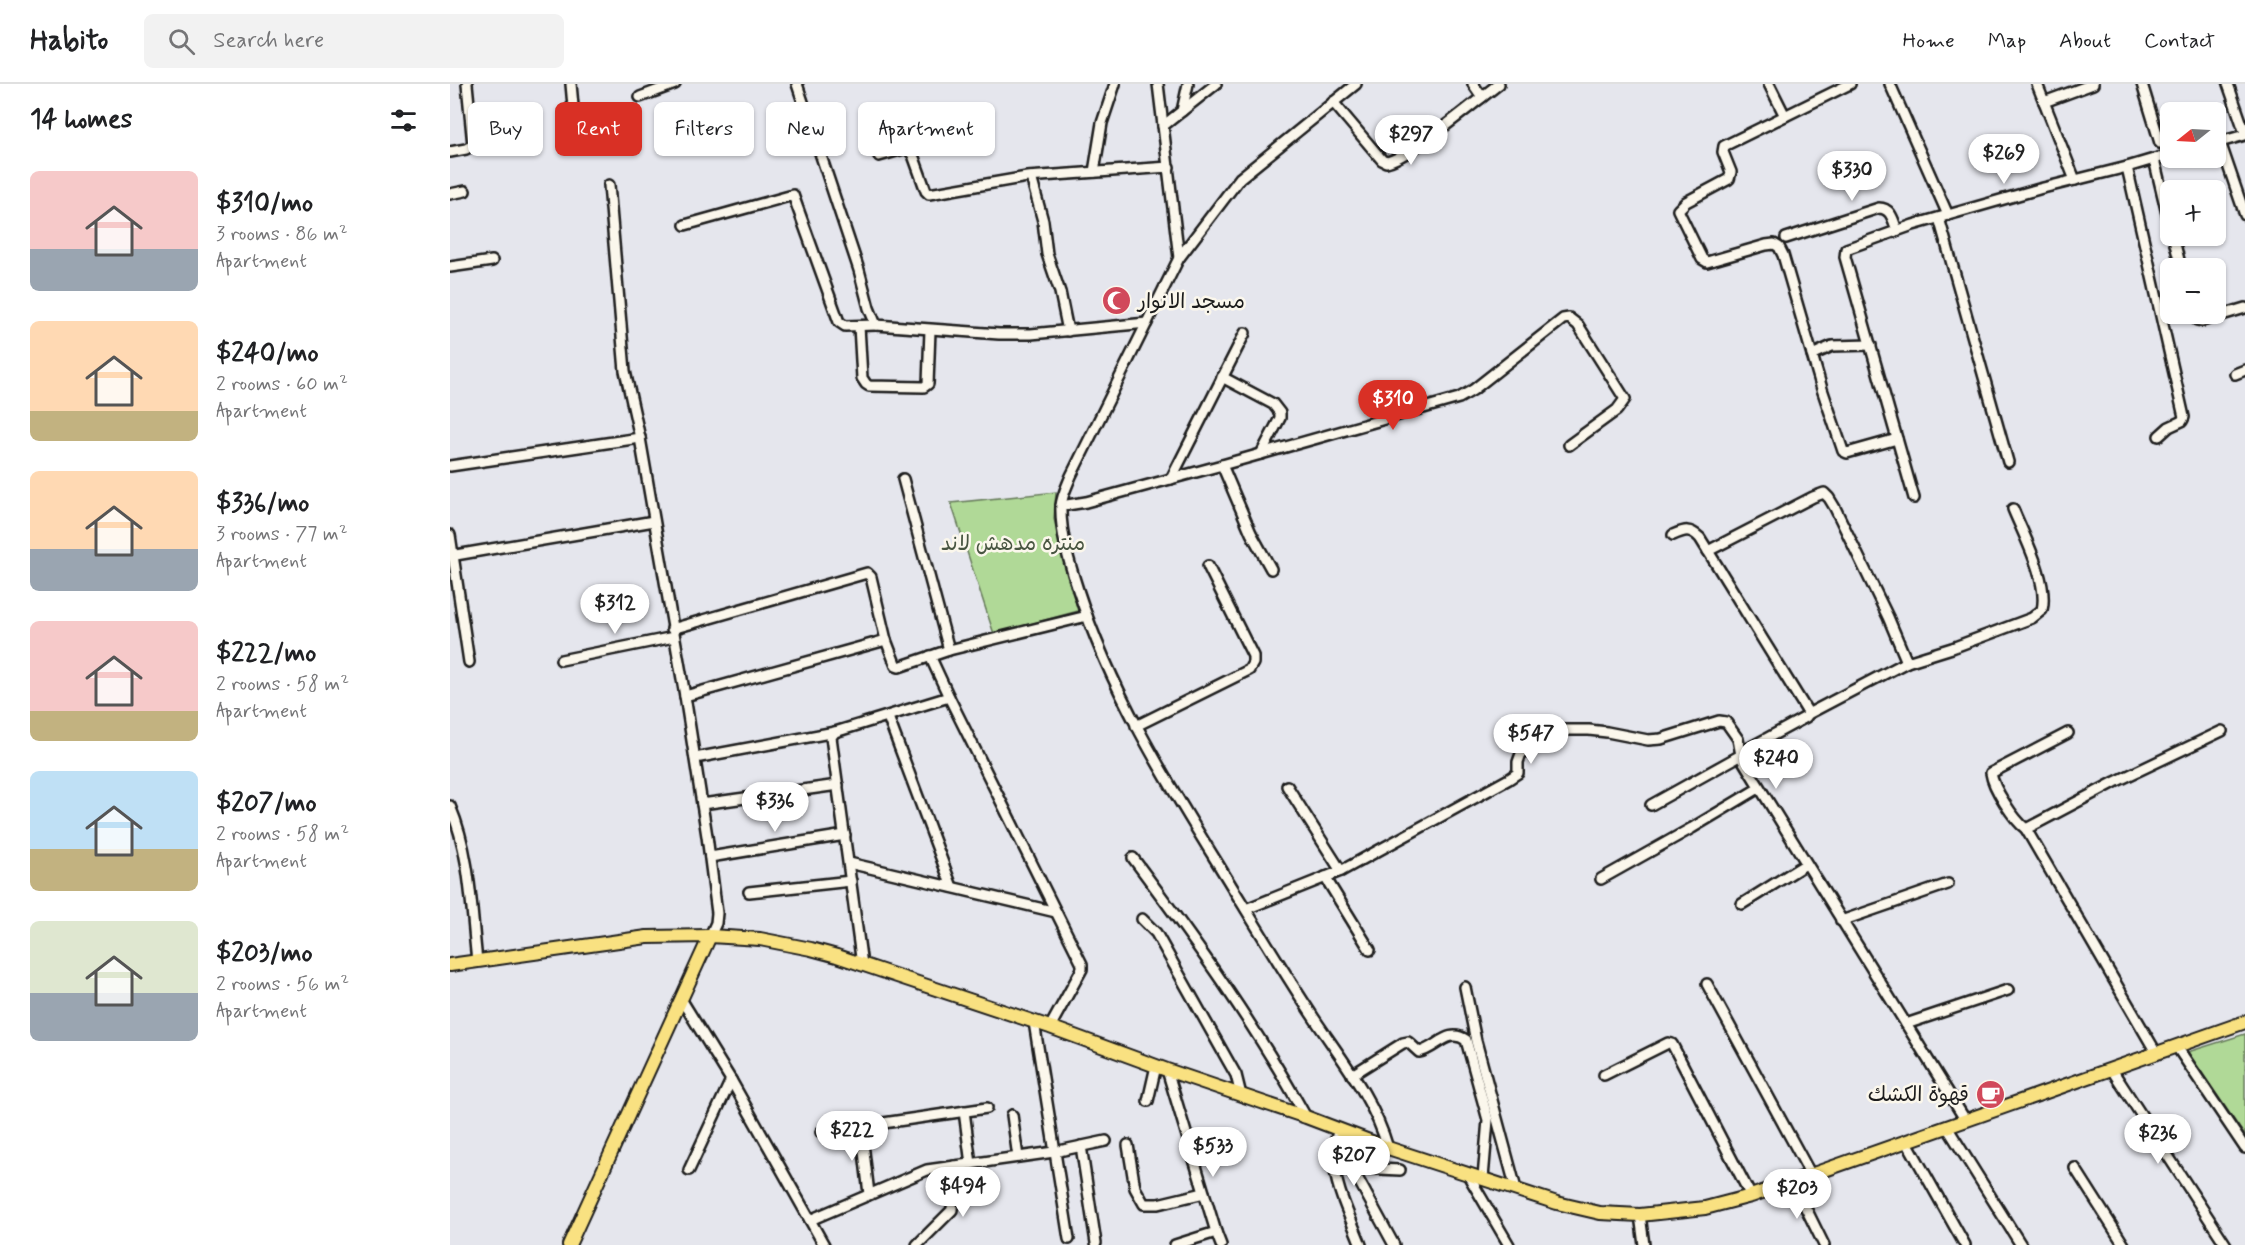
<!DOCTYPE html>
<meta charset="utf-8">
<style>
:root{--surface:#fff;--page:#f2f2f2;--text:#202124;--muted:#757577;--line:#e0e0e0;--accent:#d93025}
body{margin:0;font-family:Mynerve,"Playpen Sans Arabic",sans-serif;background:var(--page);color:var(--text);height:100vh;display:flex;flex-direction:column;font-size:22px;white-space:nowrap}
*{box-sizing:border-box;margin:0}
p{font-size:20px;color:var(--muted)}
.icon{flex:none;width:33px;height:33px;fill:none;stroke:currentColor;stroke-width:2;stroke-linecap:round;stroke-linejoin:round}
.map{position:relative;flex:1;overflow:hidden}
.details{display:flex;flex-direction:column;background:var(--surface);width:450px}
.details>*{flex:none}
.hud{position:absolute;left:18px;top:18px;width:570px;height:54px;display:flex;gap:12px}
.needle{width:39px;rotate:252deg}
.controls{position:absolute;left:1710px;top:18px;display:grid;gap:12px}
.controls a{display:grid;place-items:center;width:66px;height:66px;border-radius:9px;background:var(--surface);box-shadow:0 2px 4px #0004;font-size:30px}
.price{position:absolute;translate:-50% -51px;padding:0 14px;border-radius:21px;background:#fff;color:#222;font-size:20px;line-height:39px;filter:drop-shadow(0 2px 3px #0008)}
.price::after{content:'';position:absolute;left:50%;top:36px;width:18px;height:14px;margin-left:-9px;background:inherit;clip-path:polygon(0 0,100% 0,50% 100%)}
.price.on{background:var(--accent);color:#fff}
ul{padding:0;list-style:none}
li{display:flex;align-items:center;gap:18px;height:150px;padding:0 30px}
li span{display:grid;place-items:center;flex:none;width:168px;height:120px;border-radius:9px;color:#555}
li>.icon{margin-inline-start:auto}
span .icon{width:72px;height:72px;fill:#fffc;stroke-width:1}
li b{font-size:26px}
h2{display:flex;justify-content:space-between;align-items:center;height:72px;padding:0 30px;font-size:26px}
.tag{padding:0 21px;border-radius:9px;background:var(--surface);box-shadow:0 2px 4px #0004;font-size:21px;line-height:54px}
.tag.on{background:var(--accent);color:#fff}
header{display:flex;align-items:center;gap:36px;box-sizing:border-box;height:84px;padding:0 30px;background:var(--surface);border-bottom:2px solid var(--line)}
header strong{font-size:28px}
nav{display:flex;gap:33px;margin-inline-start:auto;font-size:21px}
.search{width:420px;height:54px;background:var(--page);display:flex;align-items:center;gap:15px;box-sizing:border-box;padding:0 21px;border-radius:9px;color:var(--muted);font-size:22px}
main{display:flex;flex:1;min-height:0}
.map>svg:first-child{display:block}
</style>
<header>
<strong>Habito</strong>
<div class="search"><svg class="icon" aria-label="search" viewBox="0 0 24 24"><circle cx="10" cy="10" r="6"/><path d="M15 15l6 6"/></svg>Search here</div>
<nav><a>Home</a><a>Map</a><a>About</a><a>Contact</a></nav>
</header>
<main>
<section class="details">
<h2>14 homes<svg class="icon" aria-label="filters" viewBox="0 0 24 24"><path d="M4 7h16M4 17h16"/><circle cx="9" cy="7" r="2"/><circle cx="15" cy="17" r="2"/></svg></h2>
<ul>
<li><span style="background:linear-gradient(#f6c9c9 65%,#9aa5b1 0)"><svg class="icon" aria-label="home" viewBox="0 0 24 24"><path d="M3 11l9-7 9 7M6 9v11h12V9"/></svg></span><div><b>$310/mo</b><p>3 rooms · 86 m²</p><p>Apartment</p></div></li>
<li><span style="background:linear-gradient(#ffd9b3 75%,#c2b280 0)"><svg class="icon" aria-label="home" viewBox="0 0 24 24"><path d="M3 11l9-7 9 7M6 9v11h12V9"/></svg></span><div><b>$240/mo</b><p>2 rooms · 60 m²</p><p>Apartment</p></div></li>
<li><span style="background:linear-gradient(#ffd9b3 65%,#9aa5b1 0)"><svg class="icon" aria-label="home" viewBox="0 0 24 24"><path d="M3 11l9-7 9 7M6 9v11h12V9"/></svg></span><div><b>$336/mo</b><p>3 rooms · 77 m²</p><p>Apartment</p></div></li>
<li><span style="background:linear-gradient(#f6c9c9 75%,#c2b280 0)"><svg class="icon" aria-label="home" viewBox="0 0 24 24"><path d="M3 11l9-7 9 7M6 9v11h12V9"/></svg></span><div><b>$222/mo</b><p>2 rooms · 58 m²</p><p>Apartment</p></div></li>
<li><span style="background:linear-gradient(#bfe0f5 65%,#c2b280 0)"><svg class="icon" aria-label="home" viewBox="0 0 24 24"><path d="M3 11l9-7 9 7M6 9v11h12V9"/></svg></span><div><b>$207/mo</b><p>2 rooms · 58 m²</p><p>Apartment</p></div></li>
<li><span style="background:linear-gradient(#dfe7d0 60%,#9aa5b1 0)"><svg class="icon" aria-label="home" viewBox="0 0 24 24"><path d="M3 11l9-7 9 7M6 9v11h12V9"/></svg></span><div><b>$203/mo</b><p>2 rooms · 56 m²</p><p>Apartment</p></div></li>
</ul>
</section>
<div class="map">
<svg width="1795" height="1161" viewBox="0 0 1795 1161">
<rect width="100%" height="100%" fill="#e5e6ed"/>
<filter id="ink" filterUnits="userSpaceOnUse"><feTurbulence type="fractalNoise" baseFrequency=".0167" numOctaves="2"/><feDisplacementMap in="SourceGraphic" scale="12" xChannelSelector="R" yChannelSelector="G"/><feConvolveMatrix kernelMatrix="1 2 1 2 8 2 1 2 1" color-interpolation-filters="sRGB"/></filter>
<g filter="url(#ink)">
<g fill="#b0d997" stroke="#667a5a" stroke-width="1.5">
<path d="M 606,408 L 604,435 L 628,527 L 544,550 L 501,419 Z"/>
<path d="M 1795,950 L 1795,1052 L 1738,968 Z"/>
</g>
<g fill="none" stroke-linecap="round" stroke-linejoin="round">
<defs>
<g id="minor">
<path d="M 121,0 L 123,22"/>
<path d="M 347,0 L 409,186 L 419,224 L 426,241 L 549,250 L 581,250 L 697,239"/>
<path d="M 708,0 L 729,174"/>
<path d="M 906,0 L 790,94 L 729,174 L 621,392 C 617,402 612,411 611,422 C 610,449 620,481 628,506 C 660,605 714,693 768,780 C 800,832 831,884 864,934 C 892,976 924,1015 938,1064"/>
<path d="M 1023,0 L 1032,13"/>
<path d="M 1319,0 L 1335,32"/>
<path d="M 1400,0 L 1274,62 L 1273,68 L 1281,88 L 1279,95 L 1236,118 L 1228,126 L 1252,175 L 1257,178 L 1316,161 L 1324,160 L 1329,163 L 1333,171 L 1372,305 L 1393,367 L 1397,369 L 1447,355"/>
<path d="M 1440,0 L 1498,131"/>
<path d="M 1587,0 L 1625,96"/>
<path d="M 1692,0 L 1710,59"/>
<path d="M 1778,0 L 1795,49"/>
<path d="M 190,13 L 225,0"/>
<path d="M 883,18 L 932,76 L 936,78 C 958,75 1027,16 1049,0"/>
<path d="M 1594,18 L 1643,0"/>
<path d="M 732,27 L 738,0"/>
<path d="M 713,42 L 766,0"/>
<path d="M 1770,58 L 1795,131"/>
<path d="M 1766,59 L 1795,51"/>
<path d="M 0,68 L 16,65 L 23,61 L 17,0"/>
<path d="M 1720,71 L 1704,75 L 1720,142"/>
<path d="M 429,72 L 457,64 L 463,71 L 476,107 L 479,110 L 577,93 L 719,83"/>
<path d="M 1677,83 L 1704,75"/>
<path d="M 644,88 L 652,39 L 665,0"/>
<path d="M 581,93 L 593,137 L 597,170 L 610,208 L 618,247"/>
<path d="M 159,101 L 175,287 L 190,354 L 235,612 L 257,752 L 267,829 L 266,839 L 260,852"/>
<path d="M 0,110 L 15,107"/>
<path d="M 1489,134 L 1558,378"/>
<path d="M 235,141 L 343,111 L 389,238 L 395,242 L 426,241"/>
<path d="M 1723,152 L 1731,184"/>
<path d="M 1336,154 L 1429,124 C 1441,124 1443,136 1447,146"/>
<path d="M 0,183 L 42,177"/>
<path d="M 1742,230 L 1747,236 L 1752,237 L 1795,224"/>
<path d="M 409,242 L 412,294 L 416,300 L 419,302 L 474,303 L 478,300 L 480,246"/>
<path d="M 1362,271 L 1382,262 L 1421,261"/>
<path d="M 1785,290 L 1795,286"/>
<path d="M 772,293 L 823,320 L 830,329 L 830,334 L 811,370"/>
<path d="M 772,381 L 801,449 L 821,485"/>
<path d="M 0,382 L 190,354"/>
<path d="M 453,395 L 499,566 L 637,532"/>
<path d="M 721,395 L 795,249"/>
<path d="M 1464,414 L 1395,173 L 1396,165 L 1463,141 L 1589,105 L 1677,83 L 1734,333 L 1732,337 L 1719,343 L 1709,352"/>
<path d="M 611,422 L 636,418 L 772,381 L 1009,314 L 1023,306 L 1113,235 L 1119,234 L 1128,241 L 1175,315 L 1167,326 L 1119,361"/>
<path d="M 0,451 L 19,578"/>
<path d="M 1223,451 C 1235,446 1240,444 1250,454 L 1357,627 L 1358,630 L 1356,633 L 1292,668 L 1292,675 L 1516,1037"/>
<path d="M 1258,467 L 1363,413 L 1374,409 L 1379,414 L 1385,424 L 1438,533 L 1457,578"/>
<path d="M 0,472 L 204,437"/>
<path d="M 222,545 L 417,489 L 421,493 L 436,556 L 446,582 L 449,583 L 499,566"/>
<path d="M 480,572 L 499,613"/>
<path d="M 111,576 L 224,553"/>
<path d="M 235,612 L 436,556"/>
<path d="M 1358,630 L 1457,578 L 1502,564 L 1582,534 L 1592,526 C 1599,498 1574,452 1563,425"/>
<path d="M 438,633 L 502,803"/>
<path d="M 686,642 L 799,586 L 803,579 L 803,572 L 758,482"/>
<path d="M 245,674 L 385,648"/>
<path d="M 837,702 L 891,787"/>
<path d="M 252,720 L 388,701"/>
<path d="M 0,722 C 21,771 21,825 27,877"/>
<path d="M 1576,745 C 1564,736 1543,704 1541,689 L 1618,649"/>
<path d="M 260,773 L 395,751"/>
<path d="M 683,774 C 745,857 806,942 856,1033"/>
<path d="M 399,779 L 606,828"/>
<path d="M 875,793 L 920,866"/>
<path d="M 1151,795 L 1242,744 L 1309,704"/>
<path d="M 299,808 L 401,797"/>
<path d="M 1292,820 L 1356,780"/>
<path d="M 796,825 L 891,787 L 1059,695 L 1068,689 L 1068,678 L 1072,667 L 1092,648 L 1105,646 L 1139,646 L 1157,648 L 1198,656 L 1211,655 L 1269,637 L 1276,638 L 1288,655 L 1291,671 L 1201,721"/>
<path d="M 692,835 L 706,849 L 778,977 L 786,991 L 791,1011"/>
<path d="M 1391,837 L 1498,800"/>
<path d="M 412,881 L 381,653 L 385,648 L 499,613 L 632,880 L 632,885 L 600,943"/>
<path d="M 1257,900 L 1361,1091"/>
<path d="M 1015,903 L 1026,957 L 1066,1105"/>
<path d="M 231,915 L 281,996 L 374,1161"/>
<path d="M 584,938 L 619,1155"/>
<path d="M 1456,940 L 1558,906"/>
<path d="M 1727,963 L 1795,1064"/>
<path d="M 1707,970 L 1576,745 L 1665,698 L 1772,647"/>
<path d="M 717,986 L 766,1148 L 725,1161"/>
<path d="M 1662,986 L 1776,1161"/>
<path d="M 902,991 L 953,959 L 958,958 L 969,968 C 986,965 998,943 1016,956 L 1038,1036 L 1033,1094"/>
<path d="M 1154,991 L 1218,959 L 1222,960 L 1301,1112"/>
<path d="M 698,1017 L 706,982"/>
<path d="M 514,1027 L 521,1080"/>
<path d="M 562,1031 L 568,1073"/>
<path d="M 411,1042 L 419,1110"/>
<path d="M 1497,1043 L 1571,1161"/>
<path d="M 889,1045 C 886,1054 883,1064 884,1074 C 884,1103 901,1134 911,1161"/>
<path d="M 371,1048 L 537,1024"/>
<path d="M 1457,1058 L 1515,1161"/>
<path d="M 678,1061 L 685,1104 L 694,1120 L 708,1120 L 754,1109"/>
<path d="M 631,1062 L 646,1159"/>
<path d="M 885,1083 L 950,1086"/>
<path d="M 902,1084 L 944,1161"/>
<path d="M 1625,1084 L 1674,1161"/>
<path d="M 239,1086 L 281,996"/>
<path d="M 1018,1091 L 1059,1161"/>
<path d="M 1343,1098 L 1374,1161"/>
<path d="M 1190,1131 L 1194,1161"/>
<path d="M 360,1136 L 477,1086 L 604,1068 L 656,1057"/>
<path d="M 766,1148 L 771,1161"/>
<path d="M 467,1161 L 502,1126 L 504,1082"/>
</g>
<g id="major">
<path d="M 0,881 L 197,853 L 260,852 L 310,855 L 361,865 L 387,872 L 600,943 L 717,986 L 856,1033 L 938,1064 L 1107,1119 L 1150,1129 L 1190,1131 L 1255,1124 L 1301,1112 L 1795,938"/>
<path d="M 119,1161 L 260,852"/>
</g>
</defs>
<use href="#minor" stroke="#1c1c1c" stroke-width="14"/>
<use href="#major" stroke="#1c1c1c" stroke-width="16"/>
<use href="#minor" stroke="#fbf7ec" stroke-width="9"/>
<use href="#major" stroke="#f9e181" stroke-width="12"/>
</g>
</g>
<defs>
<symbol id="mosque-disc" viewBox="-11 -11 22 22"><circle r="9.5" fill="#d1495b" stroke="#fbf7ec"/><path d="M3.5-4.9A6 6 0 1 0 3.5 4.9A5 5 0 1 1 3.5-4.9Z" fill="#fff"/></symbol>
<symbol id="cafe-disc" viewBox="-11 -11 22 22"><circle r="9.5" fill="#d1495b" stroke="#fbf7ec"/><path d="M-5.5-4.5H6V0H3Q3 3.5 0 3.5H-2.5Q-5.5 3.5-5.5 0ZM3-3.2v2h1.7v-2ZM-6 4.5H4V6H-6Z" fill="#fff"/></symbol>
</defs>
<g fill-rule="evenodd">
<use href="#mosque-disc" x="650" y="200" width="33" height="33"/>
<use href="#cafe-disc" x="1524" y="994" width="33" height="33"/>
</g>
<g text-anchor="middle" stroke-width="5" stroke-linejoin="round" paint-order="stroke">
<g font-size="21" fill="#1c1c1c" stroke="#fbf7ec" text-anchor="start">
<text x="688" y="224">مسجد الانوار</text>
<text x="1519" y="1017" text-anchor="end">قهوة الكشك</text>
</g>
<g font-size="21" fill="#485541" stroke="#fbf7ec">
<text x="563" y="466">منتره مدهش لاند</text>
</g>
</g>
</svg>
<div class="controls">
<a><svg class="needle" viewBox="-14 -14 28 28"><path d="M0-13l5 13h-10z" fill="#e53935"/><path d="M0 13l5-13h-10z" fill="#757577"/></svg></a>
<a>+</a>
<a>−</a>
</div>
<b class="price" style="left:961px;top:82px">$297</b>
<b class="price" style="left:1554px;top:101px">$269</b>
<b class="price" style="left:1402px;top:118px">$330</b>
<b class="price on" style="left:943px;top:347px">$310</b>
<b class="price" style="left:165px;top:551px">$312</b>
<b class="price" style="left:1081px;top:681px">$547</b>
<b class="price" style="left:1326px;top:706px">$240</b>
<b class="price" style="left:325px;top:749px">$336</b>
<b class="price" style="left:402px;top:1078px">$222</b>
<b class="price" style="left:1708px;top:1081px">$236</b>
<b class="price" style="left:763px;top:1094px">$533</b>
<b class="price" style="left:904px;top:1103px">$207</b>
<b class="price" style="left:513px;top:1134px">$494</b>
<b class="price" style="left:1347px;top:1136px">$203</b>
<div class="hud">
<a class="tag">Buy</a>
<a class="tag on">Rent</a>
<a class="tag">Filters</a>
<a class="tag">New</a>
<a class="tag">Apartment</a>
</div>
</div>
</main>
